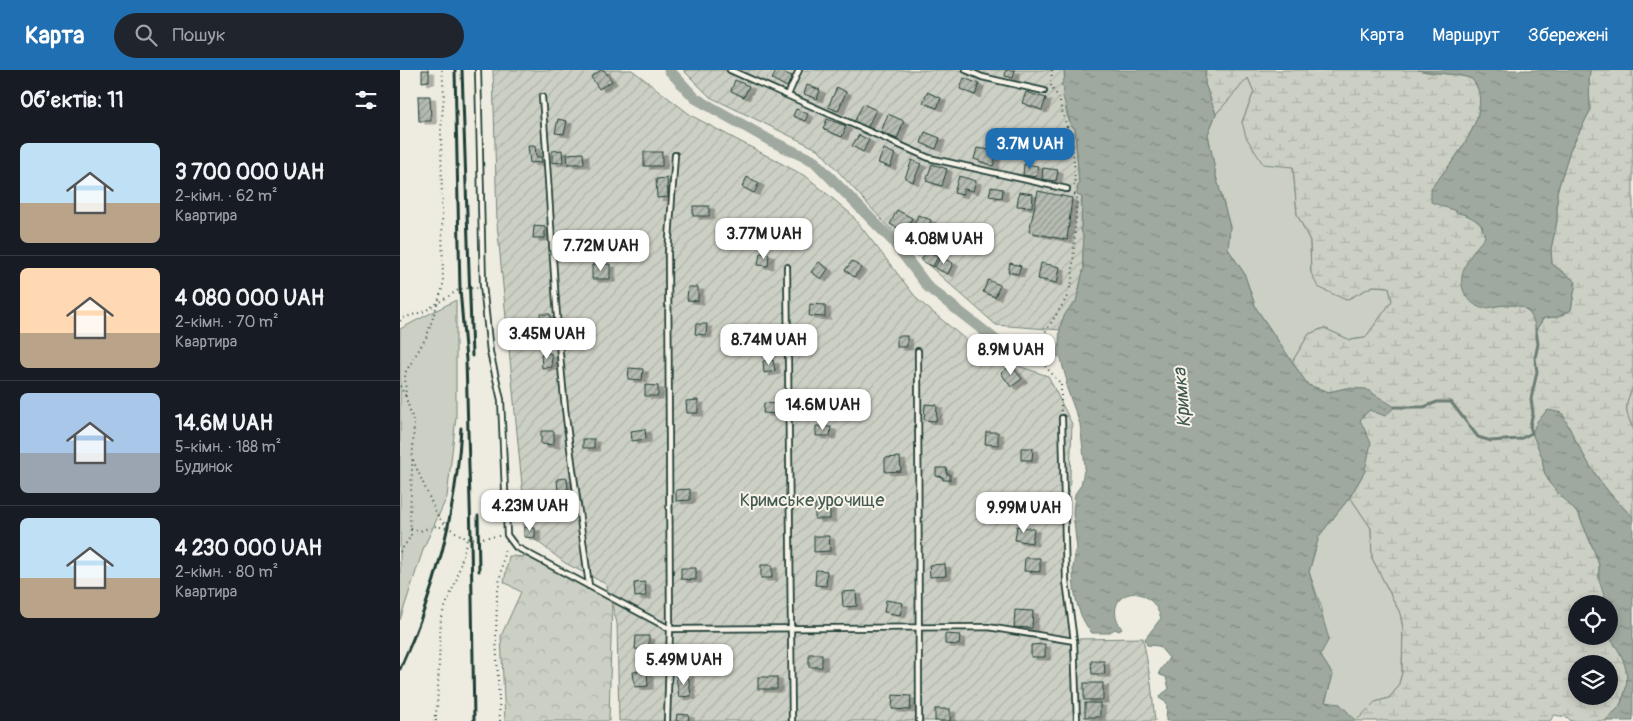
<!DOCTYPE html>
<html lang="uk">
<meta charset="utf-8">
<style>
:root{--surface:#171b24;--page:#20242c;--text:#f1f3f6;--muted:#9ea1a6;--line:#363941;--accent:#1f6fb2}
body{margin:0;font-family:Pangolin,sans-serif;background:var(--page);color:var(--text);height:100vh;display:flex;flex-direction:column;font-size:19px;white-space:nowrap}
*{box-sizing:border-box;margin:0}
p{font-size:16px;color:var(--muted)}
.icon{flex:none;width:28px;height:28px;fill:none;stroke:currentColor;stroke-width:2;stroke-linecap:round;stroke-linejoin:round}
.map{position:relative;flex:1;overflow:hidden}
.side{display:flex;flex-direction:column;background:var(--surface);width:400px}
.side>*{flex:none}
.buttons{position:absolute;left:1168px;top:525px;display:grid;gap:10px}
.buttons a{display:grid;place-items:center;width:50px;height:50px;border-radius:50%;background:var(--surface);box-shadow:0 2px 8px #0003;font-size:25px}
.price{position:absolute;translate:-50% -42px;padding:0 11px;border-radius:10px;background:#fff;color:#222;font-size:16px;line-height:32px;filter:drop-shadow(0 1px 2px #0008)}
.price::after{content:'';position:absolute;left:50%;top:30px;width:15px;height:11px;margin-left:-8px;background:inherit;clip-path:polygon(0 0,100% 0,50% 100%)}
.price.active{background:var(--accent);color:#fff}
ul{padding:0;list-style:none}
li{display:flex;align-items:center;gap:15px;height:125px;padding:0 20px}
li+li{border-top:1px solid var(--line)}
li span{display:grid;place-items:center;flex:none;width:140px;height:100px;border-radius:8px;color:#555}
li>.icon{margin-inline-start:auto}
span .icon{width:60px;height:60px;fill:#fffc;stroke-width:1}
li b{font-size:21px}
h2{display:flex;justify-content:space-between;align-items:center;height:60px;padding:0 20px;font-size:21px}
header{display:flex;align-items:center;gap:30px;box-sizing:border-box;height:70px;padding:0 25px;background:var(--accent);color:#fff}
header strong{font-size:24px}
nav{display:flex;gap:28px;margin-inline-start:auto;font-size:18px}
.search{width:350px;height:45px;background:var(--page);display:flex;align-items:center;gap:12px;box-sizing:border-box;padding:0 18px;border-radius:28px;color:var(--muted);font-size:19px}
main{display:flex;flex:1;min-height:0}
.map>svg:first-child{display:block}
</style>
<header>
<strong>Карта</strong>
<div class="search"><svg class="icon" aria-label="search" viewBox="0 0 24 24"><circle cx="10" cy="10" r="6"/><path d="M15 15l6 6"/></svg>Пошук</div>
<nav><a>Карта</a><a>Маршрут</a><a>Збережені</a></nav>
</header>
<main>
<section class="side">
<h2>Об’єктів: 11<svg class="icon" aria-label="filters" viewBox="0 0 24 24"><path d="M4 7h16M4 17h16"/><circle cx="9" cy="7" r="2"/><circle cx="15" cy="17" r="2"/></svg></h2>
<ul>
<li><span style="background:linear-gradient(#bfe0f5 60%,#b9a48a 0)"><svg class="icon" aria-label="home" viewBox="0 0 24 24"><path d="M3 11l9-7 9 7M6 9v11h12V9"/></svg></span><div><b>3 700 000 UAH</b><p>2-кімн. · 62 m²</p><p>Квартира</p></div></li>
<li><span style="background:linear-gradient(#ffd9b3 65%,#b9a48a 0)"><svg class="icon" aria-label="home" viewBox="0 0 24 24"><path d="M3 11l9-7 9 7M6 9v11h12V9"/></svg></span><div><b>4 080 000 UAH</b><p>2-кімн. · 70 m²</p><p>Квартира</p></div></li>
<li><span style="background:linear-gradient(#a9c7e8 60%,#9aa5b1 0)"><svg class="icon" aria-label="home" viewBox="0 0 24 24"><path d="M3 11l9-7 9 7M6 9v11h12V9"/></svg></span><div><b>14.6M UAH</b><p>5-кімн. · 188 m²</p><p>Будинок</p></div></li>
<li><span style="background:linear-gradient(#bfe0f5 60%,#b9a48a 0)"><svg class="icon" aria-label="home" viewBox="0 0 24 24"><path d="M3 11l9-7 9 7M6 9v11h12V9"/></svg></span><div><b>4 230 000 UAH</b><p>2-кімн. · 80 m²</p><p>Квартира</p></div></li>
</ul>
</section>
<div class="map">
<svg width="1233" height="651" viewBox="0 0 1233 651">
<defs>
<pattern id="forest-crowns" width="20" height="18" patternUnits="userSpaceOnUse" patternTransform="scale(1.25)"><rect width="20" height="18" fill="#cccfc4"/><path d="M2 6a3 3 0 1 1 6 0M12 15a3 3 0 1 1 6 0" fill="none" stroke="#afb3a9"/></pattern>
<pattern id="wetland-marsh" width="20" height="14" patternUnits="userSpaceOnUse" patternTransform="scale(1.25)"><rect width="20" height="14" fill="#cccfc4"/><path d="M1 5h8M5 5V1M11 12h8M15 12V8" fill="none" stroke="#afb3a9"/></pattern>
<pattern id="garden-furrows" width="10" height="10" patternUnits="userSpaceOnUse" patternTransform="scale(1.25)"><rect width="10" height="10" fill="#cccfc4"/><path d="M-1 1l2-2M0 10L10 0M9 11l2-2" fill="none" stroke="#afb3a9"/></pattern>
<pattern id="water-ripples" width="26" height="14" patternUnits="userSpaceOnUse" patternTransform="scale(1.25)"><rect width="26" height="14" fill="#9fa99f"/><path d="M2 4q2-2 4 0t4 0M15 11q2-2 4 0t4 0" fill="none" stroke="#818b82"/></pattern>
<pattern id="building-hatch" width="6" height="6" patternUnits="userSpaceOnUse" patternTransform="scale(1.25)"><rect width="6" height="6" fill="#b5bbb0"/><path d="M-1 1l2-2M0 6l6-6M5 7l2-2" fill="none" stroke="#939990"/></pattern>
<filter id="shadow"><feDropShadow dx="5.5" dy="3" stdDeviation="0" flood-color="#0004"/></filter>
</defs>
<rect width="100%" height="100%" fill="#eeece1"/>
<filter id="ink" filterUnits="userSpaceOnUse"><feTurbulence type="fractalNoise" baseFrequency=".02" numOctaves="2"/><feDisplacementMap in="SourceGraphic" scale="10" xChannelSelector="R" yChannelSelector="G"/><feConvolveMatrix kernelMatrix="1 2 1 2 8 2 1 2 1" color-interpolation-filters="sRGB"/></filter>
<g filter="url(#ink)">
<g fill="#cccfc4" stroke="#76867c">
<path d="M 848,8 L 854,22 L 842,52 L 893,97 L 897,144 L 910,171 L 911,203 L 946,230 L 973,216 L 989,217 L 992,231 L 965,268 L 950,270 L 924,258 L 909,264 L 892,292 L 856,238 L 844,203 L 828,179 L 830,157 L 816,106 L 808,64 L 816,44 Z"/>
<path d="M 56,230 L 56,347 L 47,427 L 24,477 L 0,550 L 0,259 Z"/>
<path d="M 1233,318 L 1233,358 C 1225,342 1224,334 1233,318 Z"/>
<path d="M 950,427 L 971,458 L 972,488 L 1000,543 L 1003,558 L 1002,603 L 998,617 L 989,628 L 975,632 L 956,651 L 940,634 L 925,633 L 933,605 L 920,585 L 922,539 L 909,502 L 919,466 Z"/>
</g>
<path fill="url(#forest-crowns)" stroke="#76867c" d="M 109,486 L 128,487 L 212,531 L 209,651 L 105,651 L 101,566 L 121,522 L 104,512 Z"/>
<path fill="url(#wetland-marsh)" stroke="#76867c" fill-rule="evenodd" d="M 805,0 L 1018,0 C 1037,5 1054,2 1072,9 C 1075,13 1078,18 1079,23 C 1085,55 1050,95 1031,118 L 1057,143 L 1071,146 L 1081,155 L 1086,168 L 1073,181 L 1082,238 C 1097,236 1125,228 1133,248 C 1135,251 1135,256 1135,260 L 1144,248 L 1158,247 L 1171,240 L 1176,212 L 1152,194 L 1151,179 L 1157,151 L 1157,122 L 1170,80 L 1190,41 L 1189,10 L 1190,0 L 1233,0 L 1233,318 C 1224,334 1225,342 1233,358 L 1233,447 C 1225,439 1216,431 1208,421 C 1189,398 1175,370 1162,343 L 1132,363 L 1142,387 L 1144,401 L 1150,414 L 1179,445 L 1195,483 L 1199,495 L 1199,510 L 1207,534 L 1176,534 L 1176,566 L 1208,566 C 1227,588 1233,610 1219,637 C 1215,642 1209,645 1206,651 L 1171,651 L 1167,647 L 1154,645 L 1150,651 L 956,651 L 975,632 L 989,628 L 998,617 L 1002,603 L 1003,558 L 1000,543 L 972,488 L 971,458 L 950,427 L 965,401 L 960,350 L 969,340 L 946,318 L 929,322 L 908,315 L 892,292 L 909,264 L 924,258 L 950,270 L 965,268 L 992,231 L 989,217 L 973,216 L 946,230 L 918,217 L 911,203 L 910,171 L 897,144 L 893,97 L 863,94 L 846,67 L 842,52 L 854,22 L 848,8 L 816,44 L 805,14 ZM 1176,594 L 1209,594 L 1209,626 L 1176,626 Z"/>
<g fill="url(#garden-furrows)" stroke="#76867c">
<path d="M 93,0 L 232,0 L 292,46 L 407,107 L 451,144 L 518,230 L 583,284 L 648,306 L 672,354 L 666,511 L 677,569 L 743,568 L 751,613 L 755,651 L 219,651 L 217,553 L 206,514 L 165,493 L 124,461 L 124,436 L 97,153 Z"/>
<path d="M 283,0 L 664,0 L 666,42 L 671,56 L 675,58 L 679,114 L 677,118 L 682,127 L 681,160 C 687,171 680,185 684,197 L 676,232 C 668,238 660,251 660,260 L 596,255 L 500,170 L 419,80 L 310,27 Z"/>
</g>
<g fill="url(#water-ripples)" stroke="#6c7e74">
<path d="M 664,0 L 805,0 L 805,14 L 816,44 L 808,64 L 816,106 L 830,157 L 828,179 L 844,203 L 856,238 L 908,315 L 929,322 L 946,318 L 966,319 L 995,337 L 985,346 L 969,340 L 960,350 L 971,373 L 965,401 L 950,427 L 919,466 L 909,502 L 929,569 L 920,585 L 933,605 L 925,632 L 940,634 L 956,651 L 766,651 L 767,633 L 759,628 L 762,624 L 769,619 L 766,607 L 760,605 L 759,602 L 769,588 L 759,576 L 747,575 L 745,569 L 761,548 C 747,505 698,525 722,559 L 719,561 L 715,559 L 708,563 L 692,563 C 677,545 673,522 673,498 C 673,492 676,489 674,483 L 677,479 L 673,443 L 675,424 L 681,415 L 685,396 L 680,354 L 666,316 L 667,311 C 659,286 651,251 676,232 L 684,197 C 680,185 687,171 681,160 L 682,127 L 677,125 L 677,118 L 679,114 L 675,58 L 671,56 L 663,26 L 664,18 L 661,16 L 665,7 Z"/>
<path d="M 1018,0 L 1190,0 L 1189,10 L 1190,41 L 1170,80 L 1157,122 L 1157,151 L 1151,179 L 1152,194 L 1176,212 L 1171,240 L 1158,247 L 1144,248 L 1136,260 C 1131,236 1120,233 1097,236 C 1092,237 1085,239 1081,238 C 1075,236 1070,231 1066,226 C 1053,204 1072,183 1085,167 C 1084,164 1083,159 1082,156 C 1076,146 1043,137 1031,132 L 1031,118 C 1050,95 1085,55 1079,23 C 1078,18 1075,13 1072,9 C 1054,2 1037,5 1018,0 Z"/>
<path d="M 1148,340 L 1162,343 C 1175,370 1189,398 1208,421 C 1216,431 1225,439 1233,447 L 1233,651 L 1206,651 C 1209,645 1215,642 1219,637 C 1233,610 1227,588 1208,566 L 1209,534 L 1207,534 L 1199,510 L 1199,495 L 1195,483 L 1179,445 L 1150,414 L 1144,401 L 1142,387 L 1132,363 L 1138,350 Z"/>
</g>
<g fill="none" stroke-linecap="round" stroke-linejoin="round">
<path stroke="#6c7e74" stroke-width="3" d="M 995,337 L 1024,337 L 1037,332 L 1051,332 L 1078,367 L 1091,371 L 1120,369 L 1132,363 L 1130,356 L 1133,343 L 1131,329 L 1137,302 L 1135,288 L 1138,274 L 1136,260"/>
<path stroke="#9fa99f" stroke-width="11" d="M 269,0 L 295,28 L 371,71 L 414,91 L 493,171 L 528,217 L 597,271 L 627,279 L 659,282"/>
</g>
<g fill="url(#building-hatch)" stroke="#1f3d34" filter="url(#shadow)">
<path d="M 22,0 L 29,0 L 29,11 L 22,12 Z"/>
<path d="M 201,0 L 204,0 L 212,11 L 199,19 L 191,7 Z"/>
<path d="M 377,0 L 392,6 L 387,17 L 372,9 Z"/>
<path d="M 606,0 L 615,0 L 613,8 L 605,6 Z"/>
<path d="M 564,8 L 579,14 L 575,25 L 560,19 Z"/>
<path d="M 335,10 L 349,16 L 344,27 L 331,21 Z"/>
<path d="M 407,15 L 420,20 L 417,29 L 404,24 Z"/>
<path d="M 437,17 L 446,22 L 438,41 L 428,37 Z"/>
<path d="M 527,22 L 541,28 L 537,38 L 523,33 Z"/>
<path d="M 626,22 L 646,28 L 642,40 L 622,33 Z"/>
<path d="M 18,26 L 30,26 L 31,51 L 19,51 Z"/>
<path d="M 463,34 L 476,40 L 467,58 L 454,52 Z"/>
<path d="M 396,39 L 408,44 L 405,51 L 393,46 Z"/>
<path d="M 488,44 L 504,51 L 497,69 L 481,62 Z"/>
<path d="M 158,49 L 167,51 L 164,64 L 155,63 Z"/>
<path d="M 427,49 L 446,56 L 442,67 L 423,59 Z"/>
<path d="M 525,62 L 540,68 L 536,79 L 521,73 Z"/>
<path d="M 459,65 L 469,70 L 463,82 L 452,76 Z"/>
<path d="M 128,76 L 135,76 L 136,87 L 141,87 L 142,92 L 130,93 Z"/>
<path d="M 577,78 L 597,81 L 593,96 L 574,89 Z"/>
<path d="M 484,79 L 495,84 L 490,97 L 478,93 Z"/>
<path d="M 162,80 L 163,92 L 152,93 L 152,81 Z"/>
<rect x="244" y="82" width="18" height="14"/>
<path d="M 183,83 L 184,94 L 168,94 L 167,84 Z"/>
<path d="M 512,90 L 521,94 L 513,112 L 505,108 Z"/>
<path d="M 532,94 L 547,99 L 542,116 L 526,111 Z"/>
<path d="M 624,94 L 638,96 L 636,107 L 623,105 Z"/>
<path d="M 643,98 L 658,100 L 656,111 L 642,109 Z"/>
<path d="M 559,106 L 576,111 L 573,121 L 564,119 L 562,125 L 554,123 Z"/>
<path d="M 347,107 L 359,113 L 354,123 L 342,117 Z"/>
<path d="M 267,108 L 268,127 L 257,128 L 256,109 Z"/>
<path d="M 591,117 L 603,119 L 602,128 L 589,126 Z"/>
<path d="M 638,121 L 672,128 L 667,170 L 629,162 Z"/>
<path d="M 619,122 L 633,124 L 632,137 L 617,136 Z"/>
<rect x="293" y="136" width="16" height="10"/>
<path d="M 497,140 L 512,148 L 505,162 L 490,154 Z"/>
<path d="M 518,145 L 531,150 L 527,161 L 514,155 Z"/>
<path d="M 361,152 L 371,156 L 366,170 L 356,166 Z"/>
<path d="M 134,156 L 145,157 L 145,168 L 133,168 Z"/>
<path d="M 526,181 L 538,186 L 533,197 L 521,191 Z"/>
<path d="M 360,183 L 369,184 L 368,196 L 358,195 Z"/>
<path d="M 540,187 L 553,193 L 548,204 L 535,198 Z"/>
<path d="M 452,191 L 461,198 L 454,207 L 445,200 Z"/>
<path d="M 419,192 L 428,199 L 421,209 L 411,202 Z"/>
<path d="M 610,193 L 621,196 L 618,204 L 608,202 Z"/>
<path d="M 641,193 L 660,197 L 657,213 L 638,209 Z"/>
<path d="M 210,194 L 210,209 L 192,209 L 192,195 Z"/>
<path d="M 588,210 L 600,215 L 595,227 L 583,222 Z"/>
<path d="M 288,217 L 298,217 L 298,231 L 287,230 Z"/>
<path d="M 410,234 L 425,235 L 425,247 L 409,246 Z"/>
<path d="M 140,244 L 150,244 L 151,258 L 140,258 Z"/>
<path d="M 296,254 L 307,254 L 306,265 L 295,264 Z"/>
<rect x="497" y="266" width="10" height="11"/>
<path d="M 151,283 L 152,297 L 142,298 L 141,284 Z"/>
<path d="M 373,290 L 375,301 L 364,303 L 363,291 Z"/>
<path d="M 611,295 L 622,309 L 611,317 L 601,303 Z"/>
<path d="M 229,298 L 243,299 L 242,310 L 228,309 Z"/>
<path d="M 245,315 L 258,316 L 258,326 L 245,326 Z"/>
<path d="M 298,330 L 298,343 L 287,343 L 286,331 Z"/>
<path d="M 364,333 L 378,334 L 378,344 L 363,343 Z"/>
<path d="M 525,334 L 537,335 L 536,351 L 524,350 Z"/>
<path d="M 416,356 L 431,357 L 430,366 L 416,366 Z"/>
<path d="M 245,359 L 246,369 L 232,371 L 231,361 Z"/>
<path d="M 141,361 L 154,361 L 154,375 L 141,374 Z"/>
<path d="M 586,362 L 598,362 L 598,375 L 585,374 Z"/>
<rect x="183" y="369" width="11" height="9"/>
<path d="M 621,378 L 633,378 L 632,390 L 621,390 Z"/>
<path d="M 500,387 L 501,401 L 485,402 L 485,388 Z"/>
<path d="M 536,398 L 547,398 L 546,404 L 550,404 L 550,410 L 543,410 L 543,407 L 536,406 Z"/>
<path d="M 167,408 L 168,421 L 158,422 L 157,409 Z"/>
<path d="M 290,419 L 290,430 L 276,431 L 276,420 Z"/>
<rect x="415" y="435" width="15" height="14"/>
<path d="M 617,456 L 634,459 L 632,473 L 615,470 Z"/>
<path d="M 124,457 L 135,458 L 135,468 L 124,467 Z"/>
<path d="M 414,466 L 429,466 L 430,481 L 414,482 Z"/>
<path d="M 625,488 L 640,488 L 640,502 L 624,501 Z"/>
<path d="M 545,494 L 546,506 L 530,507 L 529,495 Z"/>
<rect x="361" y="495" width="11" height="13"/>
<path d="M 281,498 L 296,498 L 296,510 L 281,509 Z"/>
<path d="M 416,500 L 427,501 L 426,516 L 415,515 Z"/>
<path d="M 245,512 L 246,526 L 235,527 L 234,513 Z"/>
<path d="M 456,521 L 457,536 L 443,537 L 442,522 Z"/>
<path d="M 486,530 L 503,533 L 500,545 L 484,542 Z"/>
<path d="M 615,540 L 633,541 L 632,558 L 614,557 Z"/>
<path d="M 545,564 L 560,565 L 559,575 L 545,574 Z"/>
<path d="M 236,566 L 249,566 L 249,580 L 235,579 Z"/>
<path d="M 645,574 L 645,587 L 631,587 L 631,575 Z"/>
<rect x="409" y="584" width="13" height="13"/>
<path d="M 691,591 L 704,591 L 705,604 L 692,604 Z"/>
<path d="M 247,601 L 248,616 L 235,617 L 233,602 Z"/>
<path d="M 288,604 L 291,626 L 279,627 L 276,606 Z"/>
<rect x="358" y="607" width="19" height="12"/>
<rect x="684" y="613" width="19" height="17"/>
<path d="M 493,625 L 511,626 L 510,640 L 492,639 Z"/>
<rect x="685" y="633" width="15" height="14"/>
<rect x="535" y="639" width="15" height="12"/>
<path d="M 277,644 L 289,645 L 288,651 L 276,651 Z"/>
</g>
<g fill="none" stroke-linecap="round" stroke-linejoin="round">
<defs>
<g id="lane">
<path d="M 78,0 L 83,215 L 90,282 L 101,330 L 107,465 L 116,477 L 270,559 L 588,557 L 674,571 L 677,651"/>
<path d="M 330,0 L 529,88 L 667,119"/>
<path d="M 566,0 L 582,7 L 644,21"/>
<path d="M 388,25 L 399,0"/>
<path d="M 142,27 C 151,133 154,241 166,347 C 173,404 182,460 189,516"/>
<path d="M 387,197 L 392,651"/>
<path d="M 518,281 L 519,651"/>
<path d="M 662,348 L 666,511 L 674,571"/>
<path d="M 267,651 L 270,559 L 268,183 L 275,85"/>
</g>
</defs>
<use href="#lane" stroke="#1f3d34" stroke-width="8"/>
<g stroke="#1f3d34" stroke-width="2" stroke-dasharray="1 4" stroke-linecap="butt">
<path d="M 652,0 L 651,17 L 660,29 L 660,35 C 669,62 677,88 674,117"/>
<path d="M 0,251 L 3,248 L 25,241 L 60,219 L 77,218"/>
<path d="M 0,316 L 6,327"/>
<path d="M 661,341 L 661,314 L 638,288 L 639,272 L 666,229 L 672,212 L 677,126 L 673,123"/>
<path d="M 13,390 L 38,447 L 49,458 L 67,469 L 99,466"/>
<path d="M 11,459 L 20,461 L 34,456 L 47,458"/>
<path d="M 0,482 L 11,466 L 10,445 L 14,353 L 6,328 L 5,303 L 27,266 L 43,216 L 41,60 L 44,24 L 42,0"/>
<path d="M 33,651 L 37,639 L 41,547 L 57,508 L 67,469"/>
<path d="M 36,651 L 36,643"/>
<path d="M 100,651 L 96,567 L 97,526 L 105,477"/>
</g>
<use href="#lane" stroke="#f7f3e8" stroke-width="4.5"/>
<g stroke="#1f3d34" stroke-width="3">
<path d="M 55,0 L 60,219 L 66,290 L 71,468 L 74,651"/>
<path d="M 62,0 L 72,286"/>
<path d="M 78,446 L 79,501"/>
<path d="M 0,599 C 36,520 56,444 61,358"/>
</g>
</g>
</g>
<g text-anchor="middle" stroke-width="4" stroke-linejoin="round" paint-order="stroke">
<g font-size="18" fill="#425a51" stroke="#f7f3e8">
<text x="412" y="436">Кримське урочище</text>
</g>
<g font-size="19" font-style="italic" fill="#3f584f" stroke="#f7f3e8">
<text transform="translate(781 328) rotate(-95)" y="7">Кримка</text>
</g>
</g>
</svg>
<div class="buttons">
<a><svg class="icon" aria-label="locate" viewBox="0 0 24 24"><circle cx="12" cy="12" r="6"/><path d="M12 2v4M12 18v4M2 12h4M18 12h4"/></svg></a>
<a><svg class="icon" aria-label="layers" viewBox="0 0 24 24"><path d="M12 4l9 5-9 5-9-5zM3 14l9 5 9-5"/></svg></a>
</div>
<b class="price active" style="left:630px;top:100px">3.7M UAH</b>
<b class="price" style="left:364px;top:190px">3.77M UAH</b>
<b class="price" style="left:544px;top:195px">4.08M UAH</b>
<b class="price" style="left:201px;top:202px">7.72M UAH</b>
<b class="price" style="left:147px;top:290px">3.45M UAH</b>
<b class="price" style="left:369px;top:296px">8.74M UAH</b>
<b class="price" style="left:611px;top:306px">8.9M UAH</b>
<b class="price" style="left:423px;top:361px">14.6M UAH</b>
<b class="price" style="left:130px;top:462px">4.23M UAH</b>
<b class="price" style="left:624px;top:464px">9.99M UAH</b>
<b class="price" style="left:284px;top:616px">5.49M UAH</b>
</div>
</main>
